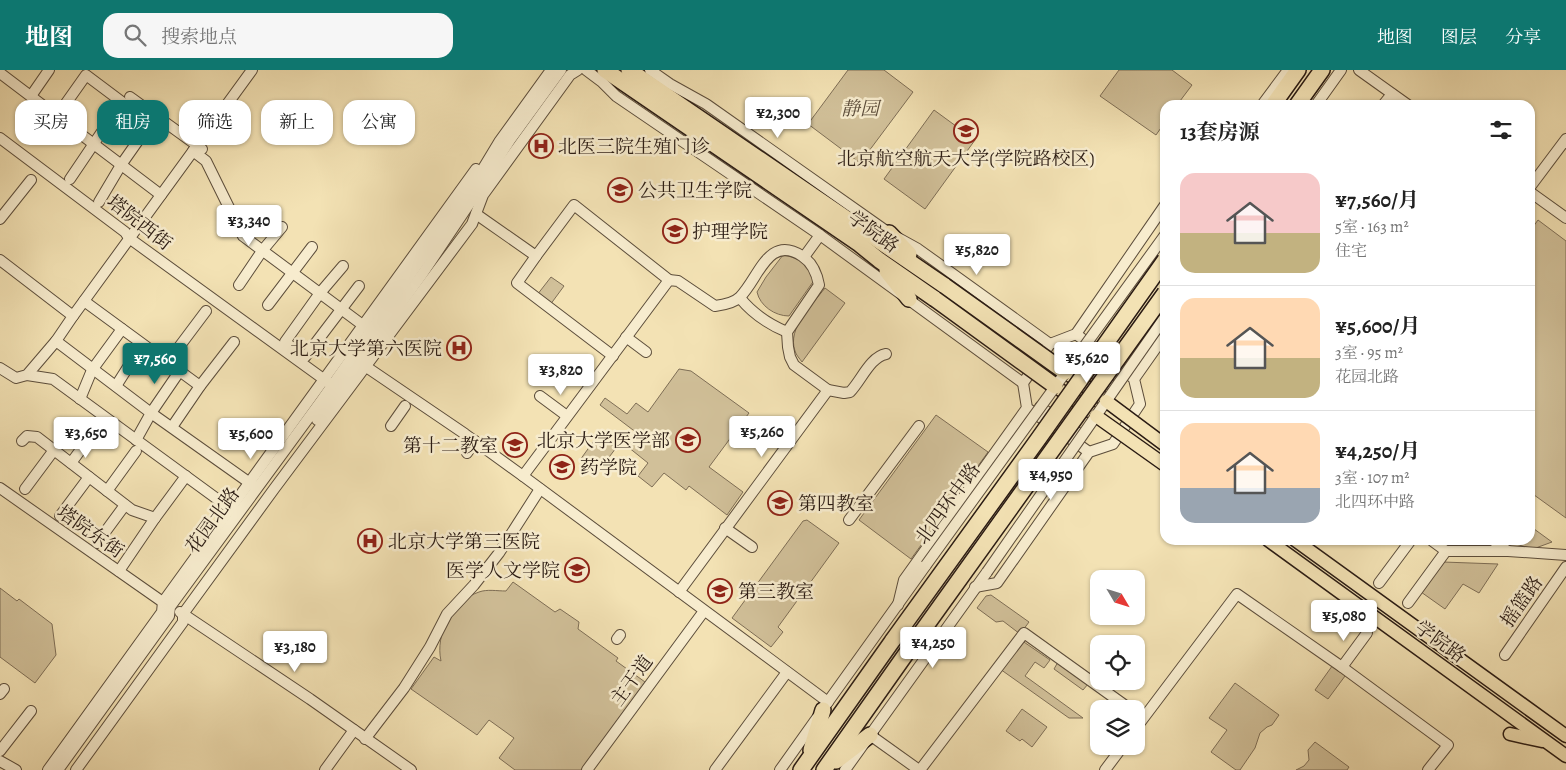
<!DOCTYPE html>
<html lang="zh">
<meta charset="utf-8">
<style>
:root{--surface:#fff;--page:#f6f6f6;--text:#222;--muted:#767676;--line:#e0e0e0;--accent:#0f766e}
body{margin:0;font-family:Alegreya,"Noto Serif SC",serif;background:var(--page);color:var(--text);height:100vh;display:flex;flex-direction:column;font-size:19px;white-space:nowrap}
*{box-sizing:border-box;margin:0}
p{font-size:16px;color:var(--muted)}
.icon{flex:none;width:28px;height:28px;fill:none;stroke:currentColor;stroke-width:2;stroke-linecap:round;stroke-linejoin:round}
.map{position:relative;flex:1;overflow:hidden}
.side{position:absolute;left:1160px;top:30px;width:375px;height:445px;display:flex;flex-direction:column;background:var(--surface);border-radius:15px;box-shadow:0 1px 4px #0004}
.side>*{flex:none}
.top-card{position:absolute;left:15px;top:30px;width:475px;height:45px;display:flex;gap:10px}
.needle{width:32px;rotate:128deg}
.fabs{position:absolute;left:1090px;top:500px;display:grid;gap:10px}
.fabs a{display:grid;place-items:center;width:55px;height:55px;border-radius:10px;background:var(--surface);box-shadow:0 1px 4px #0004;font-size:25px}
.price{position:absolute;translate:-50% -42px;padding:0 11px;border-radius:5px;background:#fff;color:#222;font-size:16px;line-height:32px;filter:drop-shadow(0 1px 2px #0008)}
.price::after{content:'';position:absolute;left:50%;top:30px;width:15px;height:11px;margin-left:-8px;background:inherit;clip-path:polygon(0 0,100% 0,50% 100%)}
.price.selected{background:var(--accent);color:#fff}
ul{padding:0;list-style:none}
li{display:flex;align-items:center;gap:15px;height:125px;padding:0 20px}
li+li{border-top:1px solid var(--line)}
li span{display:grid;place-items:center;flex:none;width:140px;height:100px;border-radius:15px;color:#555}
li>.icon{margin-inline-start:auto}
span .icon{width:60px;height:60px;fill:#fffc;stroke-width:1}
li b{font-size:21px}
h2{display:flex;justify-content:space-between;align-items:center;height:60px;padding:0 20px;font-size:21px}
.tag{padding:0 18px;border-radius:15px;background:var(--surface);box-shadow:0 1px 4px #0004;font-size:18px;line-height:45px}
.tag.selected{background:var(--accent);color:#fff}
header{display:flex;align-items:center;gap:30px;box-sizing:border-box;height:70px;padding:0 25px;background:var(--accent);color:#fff}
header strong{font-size:24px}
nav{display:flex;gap:28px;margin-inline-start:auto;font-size:18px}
.search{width:350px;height:45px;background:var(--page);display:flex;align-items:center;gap:12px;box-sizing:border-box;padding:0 18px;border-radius:15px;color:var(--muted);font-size:19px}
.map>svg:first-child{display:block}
</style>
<header>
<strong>地图</strong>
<div class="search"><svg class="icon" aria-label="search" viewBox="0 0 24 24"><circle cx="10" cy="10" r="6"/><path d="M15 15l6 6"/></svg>搜索地点</div>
<nav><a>地图</a><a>图层</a><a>分享</a></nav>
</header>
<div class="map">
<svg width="1566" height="700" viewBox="0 0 1566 700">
<rect width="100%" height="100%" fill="#f3e2b4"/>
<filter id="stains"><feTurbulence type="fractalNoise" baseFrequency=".004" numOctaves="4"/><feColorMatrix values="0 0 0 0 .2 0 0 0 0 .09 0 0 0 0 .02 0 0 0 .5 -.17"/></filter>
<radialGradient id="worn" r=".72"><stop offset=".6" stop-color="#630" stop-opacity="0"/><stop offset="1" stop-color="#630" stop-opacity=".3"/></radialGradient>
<g fill="#d1c099" stroke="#7e6e56">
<path d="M 848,0 L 884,0 L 913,22 L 860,93 L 808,54 Z"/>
<path d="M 1119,0 L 1172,0 L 1192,15 L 1177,35 L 1165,35 L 1165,52 L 1156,65 L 1100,26 Z"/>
<path d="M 934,40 L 975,70 L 925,139 L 884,109 Z"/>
<path d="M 1538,150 L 1566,171 L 1566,448 L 1530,422 L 1530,161 Z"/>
<path d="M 783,185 C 802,188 806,193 815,209 L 789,246 C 775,246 760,236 757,222 L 766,207 Z"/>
<path d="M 551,207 L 564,216 L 550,235 L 537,225 Z"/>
<path d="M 825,218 L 845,233 L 802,292 C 800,289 796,285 795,281 C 787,258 812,235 825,218 Z"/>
<path d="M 679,299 L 691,301 L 749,343 L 709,397 L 743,422 L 727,445 L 689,416 L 686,420 L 664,403 L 652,417 L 638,406 L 648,393 L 628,377 L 637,363 L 600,335 L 605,328 L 627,344 L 636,333 L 648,342 Z"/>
<path d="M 936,345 L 988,382 L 911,489 L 859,450 Z"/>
<path d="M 598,365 L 616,378 L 597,403 L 580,390 Z"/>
<path d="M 807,450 L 839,473 L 778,557 L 783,562 L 771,577 L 732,548 L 803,451 Z"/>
<path d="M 1530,456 L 1552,472 L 1533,479 L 1505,471 L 1530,470 Z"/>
<path d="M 1443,492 L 1498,494 L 1479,523 L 1463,514 L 1445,539 L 1421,522 Z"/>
<path d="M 513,512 L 555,542 L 560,539 L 579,552 L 578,559 L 618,588 L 616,591 L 645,612 L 581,700 L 515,700 L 499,688 L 514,668 L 489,650 L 477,665 L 411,619 L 434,587 L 441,591 C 435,564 452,531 479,522 C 487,519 497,521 506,521 Z"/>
<path d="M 0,518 L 17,531 L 19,529 L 52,554 L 56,585 L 35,613 L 0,587 Z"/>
<path d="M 991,525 L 1029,552 L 1020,564 L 1003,551 L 996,552 L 977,538 L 986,526 Z"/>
<path d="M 1021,570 L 1050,590 L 1044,598 L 1035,592 L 1025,606 L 1083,648 L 1069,648 L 1000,599 Z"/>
<path d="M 1058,592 L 1088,614 L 1083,620 L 1054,599 Z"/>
<path d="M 1335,592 L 1348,602 L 1328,629 L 1315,620 Z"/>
<path d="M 1235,613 L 1279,645 L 1272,655 L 1267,657 L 1260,663 L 1255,678 L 1240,700 L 1236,700 L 1211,682 L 1227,660 L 1209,648 Z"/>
<path d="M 1022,639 L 1047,657 L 1032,677 L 1022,669 L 1020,671 L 1006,661 Z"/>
<path d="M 1315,672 L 1349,697 L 1347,700 L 1296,700 L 1304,696 L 1309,690 L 1308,680 Z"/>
</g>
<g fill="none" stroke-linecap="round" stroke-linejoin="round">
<defs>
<g id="minor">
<path d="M 586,0 L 602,12 L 616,26 L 820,165 L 1023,313"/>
<path d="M 650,0 L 670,14 L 706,34 L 889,163 L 918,179 L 1050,274"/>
<path d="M 1359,0 L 1408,35"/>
<path d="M 0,3 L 161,125"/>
<path d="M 31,26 L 49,0"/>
<path d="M 130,27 L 202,79"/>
<path d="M 1262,35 L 1288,0"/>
<path d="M 1316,35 L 1341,0"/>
<path d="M 1383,35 L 1392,24"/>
<path d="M 57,46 L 86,5 L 122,32 L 70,109"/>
<path d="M 0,68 L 125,162 L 129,168 L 329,313"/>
<path d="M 193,81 L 206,91 L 243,166 L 368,259"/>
<path d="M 1530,117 L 1566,69"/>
<path d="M 1530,122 L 1566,148"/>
<path d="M 99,132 L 121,95 L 147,58"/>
<path d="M 476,144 L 536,186 L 574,135 L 669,210"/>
<path d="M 0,149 L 31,110"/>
<path d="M 536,186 L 517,213 L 613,286"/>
<path d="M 804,187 L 820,165"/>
<path d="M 0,190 L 73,246 L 56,271"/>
<path d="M 343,196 L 320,223 L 285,272 L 305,287 L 359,216"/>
<path d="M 239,215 L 262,181 L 282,157"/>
<path d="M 740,228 C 753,244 768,254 787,262"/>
<path d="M 84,231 L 200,316 L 172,357"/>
<path d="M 268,235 L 312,177"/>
<path d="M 73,246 L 252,0"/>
<path d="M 1076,264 L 1132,307"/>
<path d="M 626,267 L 646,282"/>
<path d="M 1074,289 L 1115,318"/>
<path d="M 167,293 L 206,241"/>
<path d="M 362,294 L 465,364 L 523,406 L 828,632"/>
<path d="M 0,298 L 16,308 L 27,305 L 56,271 L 151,343 L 254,416"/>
<path d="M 27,305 L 53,309 L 235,442"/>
<path d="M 116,316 L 142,275"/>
<path d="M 200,316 L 234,272"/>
<path d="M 828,320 L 844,323 L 850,322 C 861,311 870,287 886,284"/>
<path d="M 540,326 L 567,346"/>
<path d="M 80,329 L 92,300 L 122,259"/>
<path d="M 1040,337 L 1081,365"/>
<path d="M 1030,340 L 1089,382"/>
<path d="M 317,350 L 423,203 L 468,136 L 510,70 L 561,0"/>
<path d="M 391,356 L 405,336"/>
<path d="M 136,370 L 151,343 L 179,302"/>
<path d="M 22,371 L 27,366 L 37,367 L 132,440 L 155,448"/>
<path d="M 467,383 L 475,371"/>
<path d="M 71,393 L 98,356"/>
<path d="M 523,406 L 669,210 L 678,211 L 715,236 C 723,235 735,232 740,227 C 759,208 768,164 802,186 C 813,193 817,204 819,215 L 787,262 L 788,277 L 790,287 L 794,295 L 828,320 L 679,522"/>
<path d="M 0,418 L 167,535"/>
<path d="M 25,419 L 54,380"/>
<path d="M 107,421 L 136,381"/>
<path d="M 60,446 L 89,407"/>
<path d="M 849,450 L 919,356"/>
<path d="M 725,458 L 752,477"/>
<path d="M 1431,470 L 1446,481 L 1508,481 L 1566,485"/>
<path d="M 1492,470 L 1508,481"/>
<path d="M 97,473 L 125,435"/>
<path d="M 119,501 L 155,448 L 186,406"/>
<path d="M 1379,513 L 1411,470"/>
<path d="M 975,517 L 997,513 L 1089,382 L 1113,374 L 1140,334 L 1134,309 L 1165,265"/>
<path d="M 1408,533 L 1446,481"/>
<path d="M 898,535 L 904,510 L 1027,338 L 1023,313 L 1050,274 L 1076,264 L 1165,135"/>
<path d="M 180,542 L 310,629 L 411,700"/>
<path d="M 617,569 L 620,565"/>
<path d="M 1505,585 L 1566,497"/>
<path d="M 1342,597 L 1367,563"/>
<path d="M 0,624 L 4,619"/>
<path d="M 825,636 L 926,495"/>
<path d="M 1136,658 L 1237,524 L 1342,597 L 1448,675 L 1428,700"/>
<path d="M 870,665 L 919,700"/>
<path d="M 365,669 L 404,618 L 430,577 L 447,544 L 474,515 L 499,483 L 540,419"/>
<path d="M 0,681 L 31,641"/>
<path d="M 0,691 L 16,700"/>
<path d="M 48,700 L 162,542 L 163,532 L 476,99"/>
<path d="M 58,700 L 169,546 L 170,537 L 321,331 L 470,120 L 499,72 L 551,0"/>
<path d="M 76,700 L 183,552 L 183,544 L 274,419 L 472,154 L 483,125 L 570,5 L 578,0"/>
<path d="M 325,700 L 354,660"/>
<path d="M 587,700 L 704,541"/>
<path d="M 715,700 L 787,602"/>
<path d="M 780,700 L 817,648"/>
<path d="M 845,700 L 987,502"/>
<path d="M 920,700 L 1024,563 L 1130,639"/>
<path d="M 1105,700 L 1123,676"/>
</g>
<g id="major">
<path d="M 1065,302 L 1102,328"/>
<path d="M 1055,316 L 1091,342"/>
<path d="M 1268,470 L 1566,686"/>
<path d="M 1295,470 L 1566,666"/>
<path d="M 1510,664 L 1542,671"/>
</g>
<g id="highway">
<path d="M 605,0 L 858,173 L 879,190 L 935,229"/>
<path d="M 629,0 L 945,216"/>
<path d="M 1273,35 L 1298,0"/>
<path d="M 1297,35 L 1322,0"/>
<path d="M 889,163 L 909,184"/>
<path d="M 887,201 L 909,229"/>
<path d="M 811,680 L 823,640"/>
<path d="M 836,691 L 870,665"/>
<path d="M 801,700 L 893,570"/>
<path d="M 824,700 L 908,581"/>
</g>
</defs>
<use href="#minor" stroke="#5c4d3b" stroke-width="12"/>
<use href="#major" stroke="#2a1b13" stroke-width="15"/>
<use href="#highway" stroke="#2a1b13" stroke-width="18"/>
<use href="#minor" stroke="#f7ecce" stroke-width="10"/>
<use href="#major" stroke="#f3e2b4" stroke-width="12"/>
<use href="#highway" stroke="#f3e2b4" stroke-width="15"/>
<defs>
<g id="minor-bridge">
<path d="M 926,495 L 1165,165"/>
<path d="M 987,502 L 1165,247"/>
</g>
<g id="major-bridge">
<path d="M 1106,331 L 1165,375"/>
<path d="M 1096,346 L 1165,395"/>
</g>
<g id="highway-bridge">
<path d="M 945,216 L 1065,302"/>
<path d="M 935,229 L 1055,316"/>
<path d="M 893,570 L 1039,368 L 1165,190"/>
<path d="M 908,581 L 1165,223"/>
</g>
</defs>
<use href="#minor-bridge" stroke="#5c4d3b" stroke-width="12" stroke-linecap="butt"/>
<use href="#major-bridge" stroke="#2a1b13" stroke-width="15" stroke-linecap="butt"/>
<use href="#highway-bridge" stroke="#2a1b13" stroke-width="18" stroke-linecap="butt"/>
<use href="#minor-bridge" stroke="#f7ecce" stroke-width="10"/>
<use href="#major-bridge" stroke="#f3e2b4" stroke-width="12"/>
<use href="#highway-bridge" stroke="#f3e2b4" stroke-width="15"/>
</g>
<defs>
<symbol id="university-ring" viewBox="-11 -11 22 22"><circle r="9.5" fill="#f7ecce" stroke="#8f2418" stroke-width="1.5"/><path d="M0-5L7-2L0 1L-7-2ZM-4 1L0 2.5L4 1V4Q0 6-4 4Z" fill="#8f2418"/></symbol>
<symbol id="hospital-ring" viewBox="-11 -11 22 22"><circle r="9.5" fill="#f7ecce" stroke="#8f2418" stroke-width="1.5"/><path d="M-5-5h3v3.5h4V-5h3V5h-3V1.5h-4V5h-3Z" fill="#8f2418"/></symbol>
</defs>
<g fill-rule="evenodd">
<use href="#university-ring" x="952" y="47" width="28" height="28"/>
<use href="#hospital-ring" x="527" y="62" width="28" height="28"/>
<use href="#university-ring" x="606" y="106" width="28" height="28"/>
<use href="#university-ring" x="661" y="147" width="28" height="28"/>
<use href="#hospital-ring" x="445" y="264" width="28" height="28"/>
<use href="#university-ring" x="674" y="356" width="28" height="28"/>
<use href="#university-ring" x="501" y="361" width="28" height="28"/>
<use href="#university-ring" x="548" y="383" width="28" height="28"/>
<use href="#university-ring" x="766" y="419" width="28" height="28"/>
<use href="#hospital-ring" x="356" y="457" width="28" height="28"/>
<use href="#university-ring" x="563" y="486" width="28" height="28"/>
<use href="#university-ring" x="706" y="507" width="28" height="28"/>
</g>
<g text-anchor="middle" stroke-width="5" stroke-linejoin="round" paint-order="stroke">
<g font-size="19" font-style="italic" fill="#5c4d3b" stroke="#f7ecce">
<text x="860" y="45">静园</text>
</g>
<g font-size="19" fill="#2a1b13" stroke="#f7ecce" text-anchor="start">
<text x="558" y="83">北医三院生殖门诊</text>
<text x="966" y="95" text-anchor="middle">北京航空航天大学(学院路校区)</text>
<text x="638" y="127">公共卫生学院</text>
<text x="692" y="168">护理学院</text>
<text x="442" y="285" text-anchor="end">北京大学第六医院</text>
<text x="670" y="377" text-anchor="end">北京大学医学部</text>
<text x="498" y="382" text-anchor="end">第十二教室</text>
<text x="580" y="404">药学院</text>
<text x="798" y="440">第四教室</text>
<text x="388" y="478">北京大学第三医院</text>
<text x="560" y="507" text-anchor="end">医学人文学院</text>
<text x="738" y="528">第三教室</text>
</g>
<g font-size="19" fill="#2a1b13" stroke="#f7ecce">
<text transform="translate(140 152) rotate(38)" y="7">塔院西街</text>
<text transform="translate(874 161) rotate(36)" y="7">学院路</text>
<text transform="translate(947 433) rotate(-54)" y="7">北四环中路</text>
<text transform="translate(212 450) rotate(-54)" y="7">花园北路</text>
<text transform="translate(91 461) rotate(35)" y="7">塔院东街</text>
<text transform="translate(1521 531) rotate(-55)" y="7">摇篮路</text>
<text transform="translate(1441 571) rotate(36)" y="7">学院路</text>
<text transform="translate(631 610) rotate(-54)" y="7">主干道</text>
</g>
</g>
<rect width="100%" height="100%" filter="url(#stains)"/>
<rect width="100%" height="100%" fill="url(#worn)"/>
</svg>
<div class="fabs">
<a><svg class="needle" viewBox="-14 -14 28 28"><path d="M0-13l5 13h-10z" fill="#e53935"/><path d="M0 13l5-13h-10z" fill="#767676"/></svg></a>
<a><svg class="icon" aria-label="locate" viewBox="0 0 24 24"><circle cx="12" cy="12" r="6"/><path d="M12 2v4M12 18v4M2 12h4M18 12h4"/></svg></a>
<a><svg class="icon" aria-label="layers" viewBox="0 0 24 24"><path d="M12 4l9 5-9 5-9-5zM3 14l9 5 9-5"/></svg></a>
</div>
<b class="price" style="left:778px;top:69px">¥2,300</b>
<b class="price" style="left:249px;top:177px">¥3,340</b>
<b class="price" style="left:977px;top:206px">¥5,820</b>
<b class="price" style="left:1087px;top:314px">¥5,620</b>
<b class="price selected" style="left:155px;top:315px">¥7,560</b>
<b class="price" style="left:561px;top:326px">¥3,820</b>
<b class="price" style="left:762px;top:388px">¥5,260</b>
<b class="price" style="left:86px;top:389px">¥3,650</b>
<b class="price" style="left:251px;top:390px">¥5,600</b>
<b class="price" style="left:1051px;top:431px">¥4,950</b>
<b class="price" style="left:1344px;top:572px">¥5,080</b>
<b class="price" style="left:933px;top:599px">¥4,250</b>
<b class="price" style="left:295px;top:603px">¥3,180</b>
<div class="top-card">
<a class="tag">买房</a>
<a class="tag selected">租房</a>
<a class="tag">筛选</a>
<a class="tag">新上</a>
<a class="tag">公寓</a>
</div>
<section class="side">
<h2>13套房源<svg class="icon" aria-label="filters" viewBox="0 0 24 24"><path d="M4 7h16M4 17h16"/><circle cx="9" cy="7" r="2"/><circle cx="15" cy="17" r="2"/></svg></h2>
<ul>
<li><span style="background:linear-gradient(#f6c9c9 60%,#c2b280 0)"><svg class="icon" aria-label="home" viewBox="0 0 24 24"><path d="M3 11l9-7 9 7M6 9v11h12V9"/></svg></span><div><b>¥7,560/月</b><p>5室 · 163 m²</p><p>住宅</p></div></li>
<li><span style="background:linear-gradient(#ffd9b3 60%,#c2b280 0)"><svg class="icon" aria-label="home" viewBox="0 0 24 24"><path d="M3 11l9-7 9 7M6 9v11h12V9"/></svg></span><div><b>¥5,600/月</b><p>3室 · 95 m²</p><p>花园北路</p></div></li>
<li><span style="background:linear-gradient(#ffd9b3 65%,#9aa5b1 0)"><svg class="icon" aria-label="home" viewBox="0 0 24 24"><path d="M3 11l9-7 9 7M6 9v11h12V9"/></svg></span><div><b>¥4,250/月</b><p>3室 · 107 m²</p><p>北四环中路</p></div></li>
</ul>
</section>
</div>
